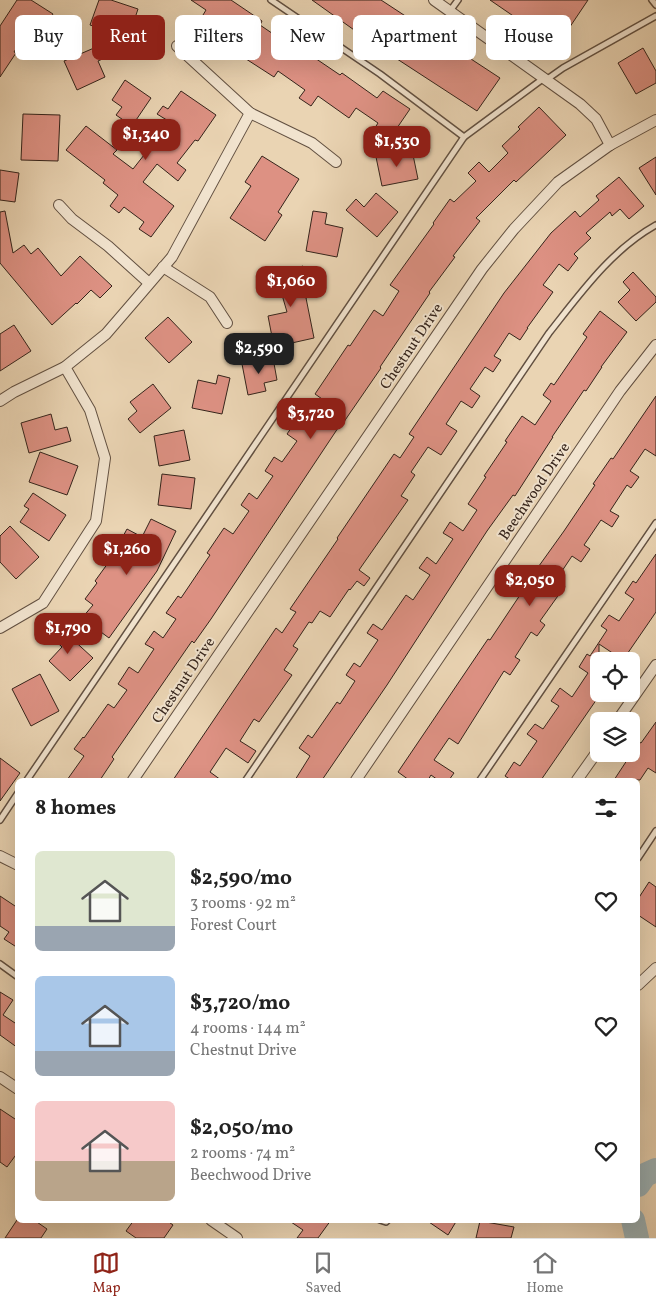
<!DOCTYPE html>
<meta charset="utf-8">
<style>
:root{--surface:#fff;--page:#f2f2f2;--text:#222;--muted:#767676;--line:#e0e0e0;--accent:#8f2418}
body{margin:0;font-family:Vollkorn,serif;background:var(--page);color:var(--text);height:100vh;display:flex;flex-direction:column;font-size:19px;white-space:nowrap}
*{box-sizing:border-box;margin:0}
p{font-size:16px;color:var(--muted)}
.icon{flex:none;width:28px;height:28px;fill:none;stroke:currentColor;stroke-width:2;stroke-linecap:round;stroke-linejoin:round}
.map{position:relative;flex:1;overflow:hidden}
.side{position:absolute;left:15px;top:778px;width:625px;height:445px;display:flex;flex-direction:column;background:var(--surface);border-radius:8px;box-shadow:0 5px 20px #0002}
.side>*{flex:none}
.guide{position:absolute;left:15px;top:15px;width:626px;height:45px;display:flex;gap:10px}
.tools{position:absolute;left:590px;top:652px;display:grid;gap:10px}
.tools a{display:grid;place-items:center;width:50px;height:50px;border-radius:8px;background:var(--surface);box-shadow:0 5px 20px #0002;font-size:25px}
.price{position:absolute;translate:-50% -42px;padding:0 11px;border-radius:10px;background:var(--accent);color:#fff;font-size:16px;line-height:32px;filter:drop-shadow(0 1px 2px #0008)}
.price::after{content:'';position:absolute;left:50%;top:30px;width:15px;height:11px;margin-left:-8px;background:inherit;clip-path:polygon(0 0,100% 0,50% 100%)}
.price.selected{background:#222;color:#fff}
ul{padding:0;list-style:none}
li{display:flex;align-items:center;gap:15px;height:125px;padding:0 20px}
li span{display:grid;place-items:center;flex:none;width:140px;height:100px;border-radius:8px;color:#555}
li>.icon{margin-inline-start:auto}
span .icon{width:60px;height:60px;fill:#fffc;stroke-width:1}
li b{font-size:21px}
h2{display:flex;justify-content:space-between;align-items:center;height:60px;padding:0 20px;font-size:21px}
.pill{padding:0 18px;border-radius:8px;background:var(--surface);box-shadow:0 5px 20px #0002;font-size:18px;line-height:45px}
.pill.selected{background:var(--accent);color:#fff}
.tab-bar{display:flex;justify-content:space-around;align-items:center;height:70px;border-top:1px solid var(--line);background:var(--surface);font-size:14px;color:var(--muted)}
.tab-bar a{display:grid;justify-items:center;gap:2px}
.tab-bar .selected{color:var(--accent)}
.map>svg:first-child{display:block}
</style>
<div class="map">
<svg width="656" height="1238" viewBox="0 0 656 1238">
<rect width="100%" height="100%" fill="#ead4b3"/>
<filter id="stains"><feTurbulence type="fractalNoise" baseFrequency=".004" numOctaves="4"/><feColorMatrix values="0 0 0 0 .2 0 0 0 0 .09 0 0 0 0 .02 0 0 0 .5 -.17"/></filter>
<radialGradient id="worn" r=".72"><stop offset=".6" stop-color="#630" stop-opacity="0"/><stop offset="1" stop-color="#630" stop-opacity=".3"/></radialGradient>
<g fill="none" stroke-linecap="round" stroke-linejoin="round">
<g stroke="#9eb5b9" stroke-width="24">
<path d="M 638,1185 L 645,1175 L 656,1170"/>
<path d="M 633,1220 L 637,1238"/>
</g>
</g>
<g fill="#dd9183" stroke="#35241b">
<path d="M 17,0 L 31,0 L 53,14 L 44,28 L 33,22 L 14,52 L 16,53 L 0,77 L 0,26 Z"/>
<path d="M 99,0 L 111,0 L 138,9 L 134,21 L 124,18 L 118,35 L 90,25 Z"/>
<path d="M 191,0 L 231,0 L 262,21 L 260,25 L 307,57 L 309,54 L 340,75 L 342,73 L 377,98 L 383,91 L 410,109 L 386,144 L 371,134 L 378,123 L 356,108 L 349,118 L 318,96 L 311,106 L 299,98 L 305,90 L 278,71 L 274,77 L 229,48 L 235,39 L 214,25 L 212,28 L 200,20 L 206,10 Z"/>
<path d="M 312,0 L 381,0 L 500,78 L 477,111 L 371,42 Z"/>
<path d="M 490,0 L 588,0 L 557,46 Z"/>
<path d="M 117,38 L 114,47 L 116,53 L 98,61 L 105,77 L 77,90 L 64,61 Z"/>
<path d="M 643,48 L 656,71 L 656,83 L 636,94 L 618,63 Z"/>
<path d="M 125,80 L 151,98 L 132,126 L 116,115 L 122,107 L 112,100 Z"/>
<path d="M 181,91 L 216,115 L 198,141 L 195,140 L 177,163 L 186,170 L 178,181 L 157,164 L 143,182 L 174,206 L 151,237 L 139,229 L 144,222 L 124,207 L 119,213 L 110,206 L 118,195 L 103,183 L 105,180 L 66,150 L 86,126 L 117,150 L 113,154 L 133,169 L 170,122 L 157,114 L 163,106 L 168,109 Z"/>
<path d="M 539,107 L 566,135 L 516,182 L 514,180 L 476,218 L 480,221 L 453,256 L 455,257 L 429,292 L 430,293 L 380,367 L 381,368 L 339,429 L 338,428 L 211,619 L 194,643 L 192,641 L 112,757 L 114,759 L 100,780 L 67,780 L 84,756 L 74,749 L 83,737 L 84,738 L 108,704 L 114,708 L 127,690 L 118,684 L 129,667 L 138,673 L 154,649 L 145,644 L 154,631 L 163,638 L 176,619 L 166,613 L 178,596 L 181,598 L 210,555 L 207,553 L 224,528 L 233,534 L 249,511 L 241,505 L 249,493 L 257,499 L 273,476 L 265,471 L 274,457 L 282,462 L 297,441 L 287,434 L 298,418 L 309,425 L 325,401 L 315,394 L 348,345 L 350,346 L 374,310 L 383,316 L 399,291 L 390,285 L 434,224 L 433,223 L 450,199 L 454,202 L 476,181 L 468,173 L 479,162 L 489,172 L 508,153 L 502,146 L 520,129 L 518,127 Z"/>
<path d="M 23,114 L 60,115 L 58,161 L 21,160 Z"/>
<path d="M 412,150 L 418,179 L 382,186 L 376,157 Z"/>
<path d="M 262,156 L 299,179 L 278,212 L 282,215 L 265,241 L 230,218 L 251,186 L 245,182 Z"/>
<path d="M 656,157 L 656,195 L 639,168 Z"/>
<path d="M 0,170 L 19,173 L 15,202 L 0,200 Z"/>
<path d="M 619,177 L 644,206 L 629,219 L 620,209 L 612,216 L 610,212 L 586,233 L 591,238 L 574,254 L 578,258 L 568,271 L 559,264 L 543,285 L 553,292 L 527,328 L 528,328 L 520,340 L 509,333 L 494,356 L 501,360 L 493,372 L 485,367 L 470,389 L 480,396 L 472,408 L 461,401 L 446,424 L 457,431 L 441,455 L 428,447 L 411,472 L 415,475 L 401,496 L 408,500 L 359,570 L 370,578 L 364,586 L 357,581 L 350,590 L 349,589 L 330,617 L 320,611 L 312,623 L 309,622 L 293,646 L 298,649 L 284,670 L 292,675 L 259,722 L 254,719 L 240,741 L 256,751 L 248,763 L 226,748 L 210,772 L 221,780 L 173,780 L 276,628 L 282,633 L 296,612 L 290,609 L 338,539 L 337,538 L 394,454 L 400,458 L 414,437 L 409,434 L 504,293 L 551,233 L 575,211 L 580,217 L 599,200 L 596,196 Z"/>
<path d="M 376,193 L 398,212 L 377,237 L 346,210 L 356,199 L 364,207 Z"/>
<path d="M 5,211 L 13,253 L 24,245 L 31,254 L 38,248 L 61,276 L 80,256 L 112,286 L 100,298 L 91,290 L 77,304 L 76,303 L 52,325 L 0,263 L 0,212 Z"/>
<path d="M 313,211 L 327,213 L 325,224 L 343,228 L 337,257 L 306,251 Z"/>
<path d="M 303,266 L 312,296 L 306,298 L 314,338 L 274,347 L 268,316 L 287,312 L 280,288 L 268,292 L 264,278 Z"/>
<path d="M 633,272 L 656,297 L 656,302 L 636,321 L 618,302 L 630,290 L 623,282 Z"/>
<path d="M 600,311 L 627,332 L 601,367 L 602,367 L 586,391 L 584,390 L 552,437 L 553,437 L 515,496 L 513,495 L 487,531 L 387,685 L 322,780 L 295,780 L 310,756 L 299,748 L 308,735 L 312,738 L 337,702 L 340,704 L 355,681 L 346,675 L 354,663 L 360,667 L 378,640 L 367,633 L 373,624 L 382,630 L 406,595 L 413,600 L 430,575 L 419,568 L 427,557 L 436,564 L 453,539 L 443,533 L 450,522 L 463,531 L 477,510 L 468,504 L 486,477 L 484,476 L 507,442 L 505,441 L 522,416 L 535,425 L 551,401 L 543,395 L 551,383 L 554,385 L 587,337 L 583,334 Z"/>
<path d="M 168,317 L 192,342 L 169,363 L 145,338 Z"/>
<path d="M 14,325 L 31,351 L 0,371 L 0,334 Z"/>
<path d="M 273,358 L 277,380 L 264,383 L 266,391 L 248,395 L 242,364 Z"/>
<path d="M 218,375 L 230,378 L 222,414 L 192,408 L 198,380 L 216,384 Z"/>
<path d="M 153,384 L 171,408 L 140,433 L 128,419 L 137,411 L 130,402 Z"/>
<path d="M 656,396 L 656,456 L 645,449 L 630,471 L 639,477 L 631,488 L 627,485 L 610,511 L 619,516 L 612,527 L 601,520 L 584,545 L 590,549 L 581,562 L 572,556 L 556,580 L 565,586 L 540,621 L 545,625 L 537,636 L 531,632 L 515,657 L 520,660 L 510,675 L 504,671 L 458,744 L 449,738 L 434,760 L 454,773 L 449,780 L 438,780 L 431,775 L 428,780 L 409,780 L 398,772 L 488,639 L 490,640 L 522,592 L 521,591 L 564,531 L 595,485 L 593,484 L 611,458 L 613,459 Z"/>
<path d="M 51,414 L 55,430 L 67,427 L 71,441 L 29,453 L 21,423 Z"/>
<path d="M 184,430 L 190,460 L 159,466 L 154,436 Z"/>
<path d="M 40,452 L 78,466 L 67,495 L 29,482 Z"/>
<path d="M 162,474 L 195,478 L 191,509 L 158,505 Z"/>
<path d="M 33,493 L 66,515 L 49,541 L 20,522 L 29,509 L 24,506 Z"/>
<path d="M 151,519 L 176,531 L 157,571 L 109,638 L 82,618 L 93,605 L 85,599 L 97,583 L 95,581 L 124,541 L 121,540 L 127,529 L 142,537 Z"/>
<path d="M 10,526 L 39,557 L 16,579 L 0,562 L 0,536 Z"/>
<path d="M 656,554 L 656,612 L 623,660 L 599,644 L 599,696 L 541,780 L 511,780 L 505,776 L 514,762 L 520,766 L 537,741 L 527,734 L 535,724 L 543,729 L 559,706 L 551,701 L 560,688 L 572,697 L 588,673 L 579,667 L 587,654 L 590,656 L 607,630 L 601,626 L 609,615 L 619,621 L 634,599 L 625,593 L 633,581 L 636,583 Z"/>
<path d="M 57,625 L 93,658 L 70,681 L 49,661 L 62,647 L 48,634 Z"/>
<path d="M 40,674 L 59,711 L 31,726 L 12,689 Z"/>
<path d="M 656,722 L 656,773 L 648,768 L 640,780 L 614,780 L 639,742 L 641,743 Z"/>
<path d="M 0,758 L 20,773 L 0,801 Z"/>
<path d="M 649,882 L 656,887 L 656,927 L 638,915 L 638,899 Z"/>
<path d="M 0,896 L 18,908 L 18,948 L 4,939 L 9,932 L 0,926 Z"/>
<path d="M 0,992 L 13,1000 L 3,1015 L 18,1025 L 18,1048 L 0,1035 Z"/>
<path d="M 0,1109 L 18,1121 L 18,1152 L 7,1167 L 0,1162 Z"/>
<path d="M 17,1220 L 34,1220 L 47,1229 L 41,1238 L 5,1238 Z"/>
<path d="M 134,1220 L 166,1220 L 173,1225 L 164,1238 L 136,1238 L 126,1231 Z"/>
<path d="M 288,1220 L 331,1220 L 318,1238 L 297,1238 L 303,1230 Z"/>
<path d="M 426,1220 L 457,1220 L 448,1235 Z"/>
<path d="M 480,1221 L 514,1227 L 511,1238 L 476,1238 Z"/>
</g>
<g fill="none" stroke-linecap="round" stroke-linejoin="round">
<defs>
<g id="lane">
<path d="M 271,0 L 380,74 L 464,137 L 544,78"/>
<path d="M 652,0 L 656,5"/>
<path d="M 450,11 L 458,0"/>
<path d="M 546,80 L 563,68 L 656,16"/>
<path d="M 27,780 L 464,137"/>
<path d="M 246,780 L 549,333 C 580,294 611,250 656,225"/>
<path d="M 480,780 L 656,523"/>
<path d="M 0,820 L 18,793"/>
<path d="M 638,858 L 656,831"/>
<path d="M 0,964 L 18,977"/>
<path d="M 380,1220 L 386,1222 L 388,1220"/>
</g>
<g id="street">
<path d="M 434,0 L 580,104 L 596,119 L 610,145"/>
<path d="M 177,46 L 250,113 L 312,143 L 336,162"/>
<path d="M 59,205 L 72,219 L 108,246 L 149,283"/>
<path d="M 163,267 L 210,297 L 227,323"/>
<path d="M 0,401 L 14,392 L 65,367 L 106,334 L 137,298 L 172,257 L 250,113"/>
<path d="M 0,628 L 43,603 L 96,521 L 105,458 L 90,410 L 65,367"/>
<path d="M 617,721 L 656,665"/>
<path d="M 133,780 L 482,269 L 514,229 L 558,182 L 610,145 L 656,120"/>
<path d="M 356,780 L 620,391 L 656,345"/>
<path d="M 577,780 L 599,749"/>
<path d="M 0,856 L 18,865"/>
<path d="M 638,985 L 656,968"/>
<path d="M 0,1077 L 18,1089"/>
<path d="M 211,1220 L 237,1238"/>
</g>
</defs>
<use href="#lane" stroke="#625041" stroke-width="8"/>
<use href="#street" stroke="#625041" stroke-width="12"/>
<use href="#lane" stroke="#f1e3ce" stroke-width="5"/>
<use href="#street" stroke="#f1e3ce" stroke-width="10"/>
</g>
<g text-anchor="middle" stroke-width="4" stroke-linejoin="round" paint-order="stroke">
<g font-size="15" fill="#35241b" stroke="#f1e3ce">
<text transform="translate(411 346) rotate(-56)" y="5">Chestnut Drive</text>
<text transform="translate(534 491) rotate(-56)" y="5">Beechwood Drive</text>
<text transform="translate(183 680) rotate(-56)" y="5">Chestnut Drive</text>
</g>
</g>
<rect width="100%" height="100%" filter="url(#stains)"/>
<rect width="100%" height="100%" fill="url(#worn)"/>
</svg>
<div class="tools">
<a><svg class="icon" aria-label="locate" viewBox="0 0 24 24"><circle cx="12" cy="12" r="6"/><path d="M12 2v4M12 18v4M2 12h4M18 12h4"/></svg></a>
<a><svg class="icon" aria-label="layers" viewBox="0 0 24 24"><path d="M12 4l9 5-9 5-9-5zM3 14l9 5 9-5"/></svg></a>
</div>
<b class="price" style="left:146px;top:161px">$1,340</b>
<b class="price" style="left:397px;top:168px">$1,530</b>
<b class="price" style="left:291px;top:308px">$1,060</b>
<b class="price selected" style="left:259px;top:375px">$2,590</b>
<b class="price" style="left:311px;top:440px">$3,720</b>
<b class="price" style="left:127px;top:576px">$1,260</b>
<b class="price" style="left:530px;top:607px">$2,050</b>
<b class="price" style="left:68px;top:655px">$1,790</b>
<div class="guide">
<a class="pill">Buy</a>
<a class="pill selected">Rent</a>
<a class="pill">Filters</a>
<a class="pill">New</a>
<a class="pill">Apartment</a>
<a class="pill">House</a>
</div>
<section class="side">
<h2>8 homes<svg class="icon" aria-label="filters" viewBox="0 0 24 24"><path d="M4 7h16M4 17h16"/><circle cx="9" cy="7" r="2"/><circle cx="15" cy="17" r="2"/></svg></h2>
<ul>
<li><span style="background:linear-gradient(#dfe7d0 75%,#9aa5b1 0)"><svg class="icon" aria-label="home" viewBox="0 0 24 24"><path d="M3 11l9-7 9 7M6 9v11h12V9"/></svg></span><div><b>$2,590/mo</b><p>3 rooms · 92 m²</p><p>Forest Court</p></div><svg class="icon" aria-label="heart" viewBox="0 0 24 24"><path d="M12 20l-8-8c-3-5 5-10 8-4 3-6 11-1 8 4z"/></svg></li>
<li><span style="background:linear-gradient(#a9c7e8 75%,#9aa5b1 0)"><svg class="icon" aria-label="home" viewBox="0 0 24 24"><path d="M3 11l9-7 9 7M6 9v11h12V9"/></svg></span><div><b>$3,720/mo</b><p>4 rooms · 144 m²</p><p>Chestnut Drive</p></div><svg class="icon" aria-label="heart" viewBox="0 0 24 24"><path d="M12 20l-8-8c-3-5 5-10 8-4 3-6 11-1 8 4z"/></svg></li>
<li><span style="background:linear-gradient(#f6c9c9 60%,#b9a48a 0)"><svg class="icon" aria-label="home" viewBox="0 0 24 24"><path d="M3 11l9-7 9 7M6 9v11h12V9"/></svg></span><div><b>$2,050/mo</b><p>2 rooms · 74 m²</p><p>Beechwood Drive</p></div><svg class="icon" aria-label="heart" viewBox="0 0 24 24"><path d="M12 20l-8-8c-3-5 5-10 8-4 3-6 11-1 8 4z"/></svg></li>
</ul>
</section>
</div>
<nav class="tab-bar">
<a class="selected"><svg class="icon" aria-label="map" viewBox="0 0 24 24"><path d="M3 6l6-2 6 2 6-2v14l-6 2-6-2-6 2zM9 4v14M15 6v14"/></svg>Map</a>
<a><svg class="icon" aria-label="saved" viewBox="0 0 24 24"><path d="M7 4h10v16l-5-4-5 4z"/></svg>Saved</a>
<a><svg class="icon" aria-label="home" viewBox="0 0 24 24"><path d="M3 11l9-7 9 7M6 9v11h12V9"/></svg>Home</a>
</nav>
